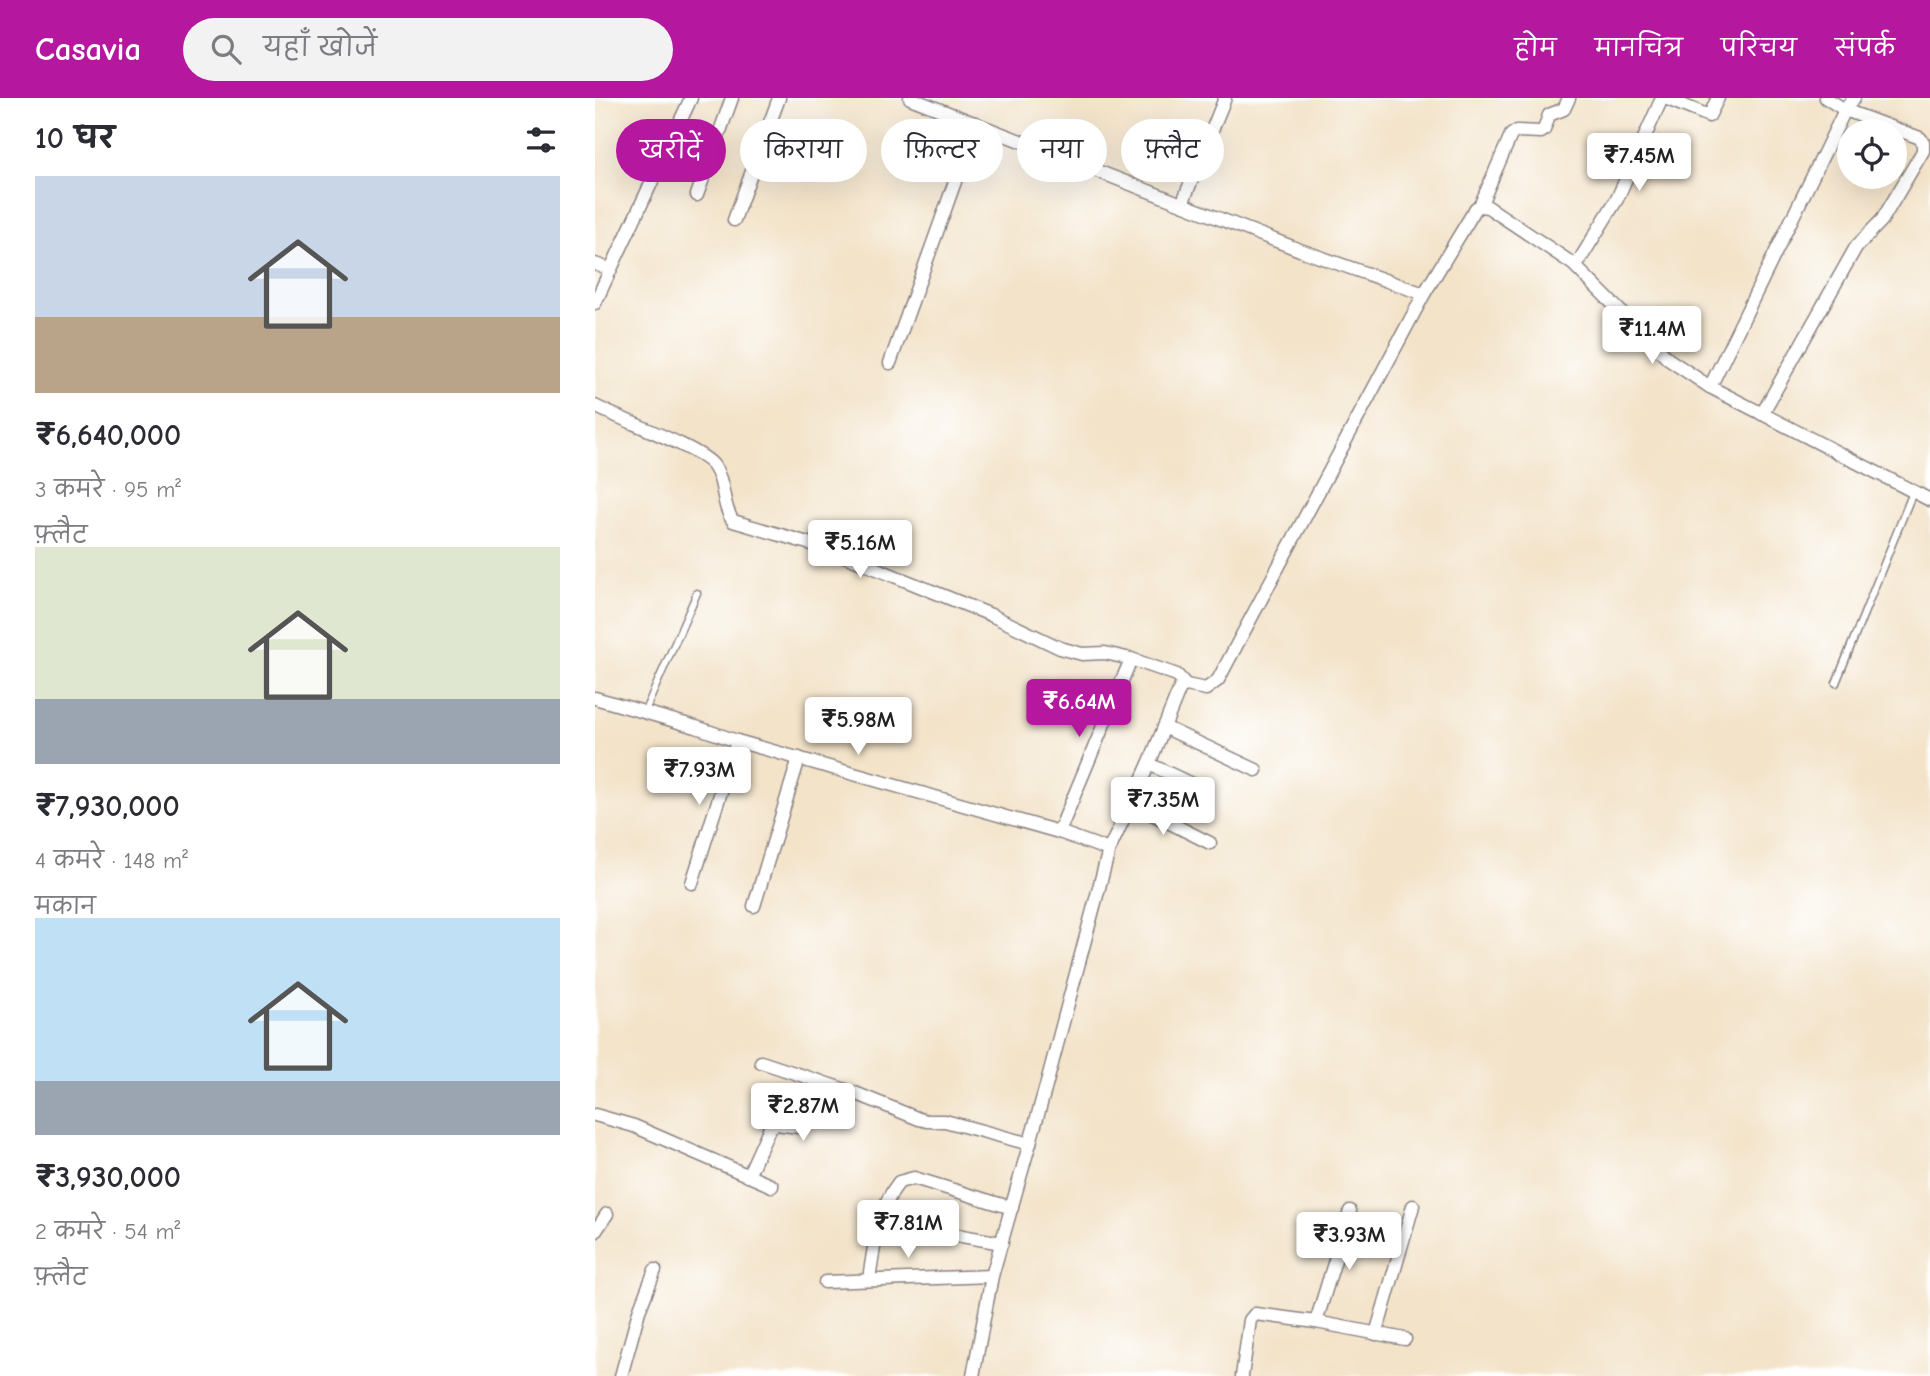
<!DOCTYPE html>
<html lang="hi">
<meta charset="utf-8">
<style>
:root{--surface:#fff;--page:#f2f2f3;--text:#2b2b33;--muted:#7c7c81;--accent:#b5179e}
body{margin:0;font-family:"Comic Neue","Playpen Sans Deva",sans-serif;background:var(--page);color:var(--text);height:100vh;display:flex;flex-direction:column;font-size:26px;white-space:nowrap}
*{box-sizing:border-box;margin:0}
p{font-size:23px;color:var(--muted)}
.icon{flex:none;width:38px;height:38px;fill:none;stroke:currentColor;stroke-width:2;stroke-linecap:round;stroke-linejoin:round}
.map{position:relative;flex:1;overflow:hidden}
.panel{display:flex;flex-direction:column;background:var(--surface);width:595px}
.panel>*{flex:none}
.banner{position:absolute;left:21px;top:21px;width:665px;height:63px;display:flex;gap:14px}
.tools{position:absolute;left:1242px;top:21px;display:grid;gap:14px}
.tools a{display:grid;place-items:center;width:70px;height:70px;border-radius:50%;background:var(--surface);box-shadow:0 7px 28px #0002;font-size:35px}
.price{position:absolute;translate:-50% -60px;padding:0 16px;border-radius:7px;background:#fff;color:#222;font-size:23px;line-height:46px;filter:drop-shadow(0 2px 4px #0008)}
.price::after{content:'';position:absolute;left:50%;top:42px;width:21px;height:16px;margin-left:-10px;background:inherit;clip-path:polygon(0 0,100% 0,50% 100%)}
.price.selected{background:var(--accent);color:#fff}
ul{padding:0;list-style:none}
li{display:grid;align-content:center;gap:14px;height:371px;padding:0 35px}
li span{display:grid;place-items:center;height:217px;border-radius:0px;color:#555}
li>.icon{margin-inline-start:auto}
span .icon{width:126px;height:126px;fill:#fffc;stroke-width:1}
li b{font-size:30px}
h2{display:flex;justify-content:space-between;align-items:center;height:84px;padding:0 35px;font-size:30px}
.chip{padding:0 24px;border-radius:32px;background:var(--surface);box-shadow:0 7px 28px #0002;font-size:24px;line-height:63px}
.chip.selected{background:var(--accent);color:#fff}
header{display:flex;align-items:center;gap:42px;box-sizing:border-box;height:98px;padding:0 35px;background:var(--accent);color:#fff}
header strong{font-size:33px}
nav{display:flex;gap:38px;margin-inline-start:auto;font-size:24px}
.search{width:490px;height:63px;background:var(--page);display:flex;align-items:center;gap:18px;box-sizing:border-box;padding:0 24px;border-radius:38px;color:var(--muted);font-size:26px}
main{display:flex;flex:1;min-height:0}
.map>svg:first-child{display:block}
</style>
<header>
<strong>Casavia</strong>
<div class="search"><svg class="icon" aria-label="search" viewBox="0 0 24 24"><circle cx="10" cy="10" r="6"/><path d="M15 15l6 6"/></svg>यहाँ खोजें</div>
<nav><a>होम</a><a>मानचित्र</a><a>परिचय</a><a>संपर्क</a></nav>
</header>
<main>
<section class="panel">
<h2>10 घर<svg class="icon" aria-label="filters" viewBox="0 0 24 24"><path d="M4 7h16M4 17h16"/><circle cx="9" cy="7" r="2"/><circle cx="15" cy="17" r="2"/></svg></h2>
<ul>
<li><span style="background:linear-gradient(#c9d6e8 65%,#b9a48a 0)"><svg class="icon" aria-label="home" viewBox="0 0 24 24"><path d="M3 11l9-7 9 7M6 9v11h12V9"/></svg></span><div><b>₹6,640,000</b><p>3 कमरे · 95 m²</p><p>फ़्लैट</p></div></li>
<li><span style="background:linear-gradient(#dfe7d0 70%,#9aa5b1 0)"><svg class="icon" aria-label="home" viewBox="0 0 24 24"><path d="M3 11l9-7 9 7M6 9v11h12V9"/></svg></span><div><b>₹7,930,000</b><p>4 कमरे · 148 m²</p><p>मकान</p></div></li>
<li><span style="background:linear-gradient(#bfe0f5 75%,#9aa5b1 0)"><svg class="icon" aria-label="home" viewBox="0 0 24 24"><path d="M3 11l9-7 9 7M6 9v11h12V9"/></svg></span><div><b>₹3,930,000</b><p>2 कमरे · 54 m²</p><p>फ़्लैट</p></div></li>
</ul>
</section>
<div class="map">
<svg width="1335" height="1278" viewBox="0 0 1335 1278">
<rect width="100%" height="100%" fill="#fff"/>
<filter id="ink" filterUnits="userSpaceOnUse"><feTurbulence type="fractalNoise" baseFrequency=".0143" numOctaves="2"/><feDisplacementMap in="SourceGraphic" scale="14" xChannelSelector="R" yChannelSelector="G"/><feConvolveMatrix kernelMatrix="1 2 1 2 8 2 1 2 1" color-interpolation-filters="sRGB"/></filter>
<filter id="wash" filterUnits="userSpaceOnUse"><feTurbulence type="fractalNoise" baseFrequency=".00686" numOctaves="4" result="noise"/><feDisplacementMap in="SourceGraphic" scale="28" xChannelSelector="R" yChannelSelector="G"/><feGaussianBlur stdDeviation="1.57" result="paint"/><feColorMatrix in="noise" values="0 0 0 0 0 0 0 0 0 0 0 0 0 0 0 0 0 1.4 0 .05"/><feComposite in="paint" operator="in"/></filter>
<g filter="url(#wash)">
<rect width="100%" height="100%" fill="#f3e3c9"/>
</g>
<g filter="url(#ink)">
<g fill="none" stroke-linecap="round" stroke-linejoin="round">
<defs>
<g id="lane">
<path d="M 1241,585 L 1318,394"/>
<path d="M 49,615 L 102,495"/>
</g>
<g id="street">
<path d="M 315,0 L 705,152 L 829,196"/>
<path d="M 1070,0 L 1114,18 L 1123,0"/>
<path d="M 102,97 L 137,0"/>
<path d="M 587,106 L 630,0"/>
<path d="M 885,108 L 916,37 L 922,33 L 946,34 L 949,32 L 954,17 L 969,11 L 974,0"/>
<path d="M 139,122 L 184,0"/>
<path d="M 0,166 L 15,171"/>
<path d="M 981,168 L 1022,101 L 1067,0"/>
<path d="M 0,205 L 96,0"/>
<path d="M 295,265 L 381,25"/>
<path d="M 1115,289 L 1250,12 L 1259,0"/>
<path d="M 0,308 C 26,322 103,349 118,367 C 131,384 126,407 138,423 L 230,450 L 396,517 L 465,550 L 487,556 L 510,555 L 536,561 L 582,577 L 591,587"/>
<path d="M 1167,316 L 1261,149 L 1287,122 L 1328,53 L 1328,44 L 1325,40 L 1250,12 L 1231,0"/>
<path d="M 0,600 L 101,629 L 142,643 L 464,734 L 514,752"/>
<path d="M 569,629 L 661,672"/>
<path d="M 554,666 L 609,692"/>
<path d="M 535,705 L 615,745"/>
<path d="M 464,734 L 536,561"/>
<path d="M 97,785 L 142,643"/>
<path d="M 159,808 L 204,660"/>
<path d="M 166,964 L 260,995 L 324,1021 L 332,1023 L 350,1023 L 435,1046"/>
<path d="M 0,1017 L 39,1028 L 177,1088"/>
<path d="M 153,1078 L 175,1029 L 182,1026 L 203,1029 L 206,1026 L 224,983"/>
<path d="M 286,1124 L 407,1145"/>
<path d="M 0,1134 L 12,1116"/>
<path d="M 274,1181 C 279,1149 283,1110 304,1084 L 319,1080 L 417,1110"/>
<path d="M 230,1184 L 397,1178"/>
<path d="M 721,1224 L 755,1113"/>
<path d="M 781,1236 L 818,1108"/>
<path d="M 26,1278 L 44,1213 L 60,1172"/>
<path d="M 378,1278 L 397,1178 L 451,988 L 514,752 L 554,666 L 585,590 L 591,587 L 611,591 L 623,582 L 829,196 L 881,110 L 885,108 L 893,109 L 978,166 L 1073,261 L 1115,289 L 1335,402"/>
<path d="M 647,1278 L 655,1222 L 660,1216 L 721,1224 L 810,1241"/>
</g>
</defs>
<use href="#lane" stroke="#8a8282" stroke-width="9"/>
<use href="#street" stroke="#8a8282" stroke-width="15"/>
<use href="#lane" stroke="#fff" stroke-width="6"/>
<use href="#street" stroke="#fff" stroke-width="12"/>
</g>
</g>
</svg>
<div class="tools">
<a><svg class="icon" aria-label="locate" viewBox="0 0 24 24"><circle cx="12" cy="12" r="6"/><path d="M12 2v4M12 18v4M2 12h4M18 12h4"/></svg></a>
</div>
<b class="price" style="left:1044px;top:95px">₹7.45M</b>
<b class="price" style="left:1057px;top:268px">₹11.4M</b>
<b class="price" style="left:265px;top:482px">₹5.16M</b>
<b class="price selected" style="left:484px;top:641px">₹6.64M</b>
<b class="price" style="left:263px;top:659px">₹5.98M</b>
<b class="price" style="left:104px;top:709px">₹7.93M</b>
<b class="price" style="left:568px;top:739px">₹7.35M</b>
<b class="price" style="left:208px;top:1045px">₹2.87M</b>
<b class="price" style="left:313px;top:1162px">₹7.81M</b>
<b class="price" style="left:754px;top:1174px">₹3.93M</b>
<div class="banner">
<a class="chip selected">खरीदें</a>
<a class="chip">किराया</a>
<a class="chip">फ़िल्टर</a>
<a class="chip">नया</a>
<a class="chip">फ़्लैट</a>
</div>
</div>
</main>
